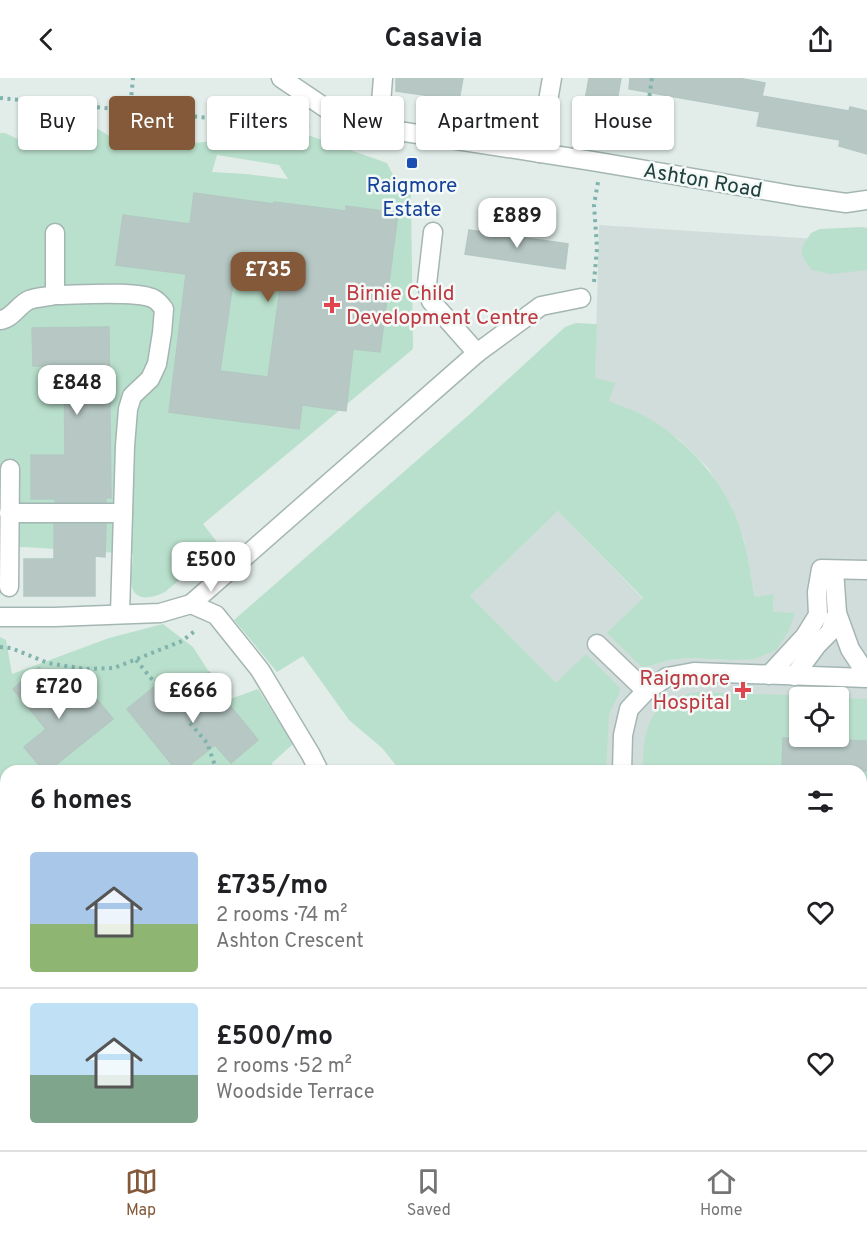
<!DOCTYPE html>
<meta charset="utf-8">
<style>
:root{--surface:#fff;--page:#f2f2f2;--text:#202124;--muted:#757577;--line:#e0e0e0;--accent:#835939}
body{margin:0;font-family:Overpass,sans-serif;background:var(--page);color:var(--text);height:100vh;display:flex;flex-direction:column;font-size:22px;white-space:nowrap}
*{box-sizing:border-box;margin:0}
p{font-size:20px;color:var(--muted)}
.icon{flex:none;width:33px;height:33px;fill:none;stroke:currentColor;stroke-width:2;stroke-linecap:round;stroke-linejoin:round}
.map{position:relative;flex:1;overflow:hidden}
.drawer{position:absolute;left:0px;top:687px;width:867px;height:386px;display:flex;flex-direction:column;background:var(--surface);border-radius:18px 18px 0 0;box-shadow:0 2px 4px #0004}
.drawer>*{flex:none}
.guide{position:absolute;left:18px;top:18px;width:831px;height:54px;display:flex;gap:12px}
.fabs{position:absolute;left:789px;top:609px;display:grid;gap:12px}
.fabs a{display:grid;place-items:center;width:60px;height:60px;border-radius:6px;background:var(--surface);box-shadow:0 2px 4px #0004;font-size:30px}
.price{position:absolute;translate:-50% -51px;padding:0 14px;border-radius:12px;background:#fff;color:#222;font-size:20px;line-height:39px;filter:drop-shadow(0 2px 3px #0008)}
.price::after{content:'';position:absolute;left:50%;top:36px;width:18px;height:14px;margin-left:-9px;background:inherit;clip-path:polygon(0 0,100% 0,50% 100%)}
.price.active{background:var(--accent);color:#fff}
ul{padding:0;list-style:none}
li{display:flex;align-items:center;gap:18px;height:150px;padding:0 30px}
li+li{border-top:2px solid var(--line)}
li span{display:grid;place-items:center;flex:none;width:168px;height:120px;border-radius:6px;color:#555}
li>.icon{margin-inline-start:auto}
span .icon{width:72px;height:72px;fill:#fffc;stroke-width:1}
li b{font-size:26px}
h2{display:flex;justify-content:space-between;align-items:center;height:72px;padding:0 30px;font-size:26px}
.chip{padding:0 21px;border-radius:6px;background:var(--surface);box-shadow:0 2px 4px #0004;font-size:21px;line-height:54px}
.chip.active{background:var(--accent);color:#fff}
header{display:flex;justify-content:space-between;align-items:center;height:78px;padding:0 30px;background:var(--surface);font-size:27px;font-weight:700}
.menu{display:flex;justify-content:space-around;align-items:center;height:84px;border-top:2px solid var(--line);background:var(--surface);font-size:16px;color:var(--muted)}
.menu a{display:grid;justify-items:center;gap:3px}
.menu .active{color:var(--accent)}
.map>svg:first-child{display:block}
</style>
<header><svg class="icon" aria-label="back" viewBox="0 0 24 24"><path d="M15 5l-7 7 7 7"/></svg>Casavia<svg class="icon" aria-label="share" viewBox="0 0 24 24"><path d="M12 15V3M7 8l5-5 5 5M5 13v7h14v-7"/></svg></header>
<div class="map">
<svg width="867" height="1072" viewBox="0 0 867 1072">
<rect width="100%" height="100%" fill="#e2edea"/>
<path fill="#d0ddda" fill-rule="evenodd" d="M 599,147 L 847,163 L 867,162 L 867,1072 L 302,1072 L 298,1067 L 861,1066 L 861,693 L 606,693 L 606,670 L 609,637 L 620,614 L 556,606 L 470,518 L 558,433 L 643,521 L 647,589 L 669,582 L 689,580 L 731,582 L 773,534 L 774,517 L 755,519 L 744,462 L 730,426 L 708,390 L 680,362 L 643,337 L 608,323 L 595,300 ZM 800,620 L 838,620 L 838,658 L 800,658 Z"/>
<g fill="#b9e0cc" fill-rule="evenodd">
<path d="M 42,48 L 77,55 L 93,48 L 111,59 L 138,52 L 161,68 L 302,55 L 387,85 L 397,105 L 392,114 L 411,116 L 413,271 L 203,446 L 220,468 L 165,514 C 155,519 139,524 133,512 C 129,504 133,485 133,476 L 24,469 L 0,470 L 0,55 L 5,55 L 22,63 ZM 217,77 L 279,87 L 288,101 L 246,96 L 212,94 Z"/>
<path d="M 862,149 L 867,150 L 867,192 L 831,196 L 812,192 C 798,174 799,174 811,155 L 820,151 Z"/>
<path d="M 576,245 L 597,246 L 595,300 L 615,305 L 609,323 C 620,328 632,331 643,337 C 691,364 731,410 744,464 C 749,482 751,501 755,519 L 774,516 L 773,534 L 795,535 L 788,554 L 776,572 L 754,581 L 731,582 L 689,580 L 669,582 L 647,589 L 642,589 L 607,555 L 643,520 L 558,433 L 470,518 L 556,605 L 586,576 L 619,609 L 620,614 L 609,637 L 606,693 L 398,693 L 399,691 L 382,670 L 349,642 L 303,578 L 277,594 L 234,542 L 470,336 L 565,249 Z"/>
<path d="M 163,546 L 193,569 L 209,594 L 230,621 L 258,611 L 293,666 L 272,685 L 275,693 L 6,693 L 6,1066 L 201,1067 L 194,1072 L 0,1072 L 0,559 L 6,562 L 12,596 L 109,560 Z"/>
<path d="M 697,614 L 835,619 L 800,620 L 800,658 L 838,658 L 839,620 L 867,621 L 867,722 L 861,721 L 861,693 L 643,693 C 643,663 645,630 679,618 C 684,616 691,616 697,614 Z"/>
<path d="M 867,1009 L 867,1072 L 858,1072 L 858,1067 L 861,1066 L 861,1018 Z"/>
</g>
<g fill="#b7c8c4" stroke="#b4c7c3" stroke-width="1.5" fill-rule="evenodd">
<path d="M 396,0 L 463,0 L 459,22 L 396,13 Z"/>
<path d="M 589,0 L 621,0 L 615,34 L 584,28 Z"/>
<path d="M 630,0 L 738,0 L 765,5 L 762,18 L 849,33 L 850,29 L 867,33 L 867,76 L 839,68 L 840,62 L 757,48 L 761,28 L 760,34 L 629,11 Z"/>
<path d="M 194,115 L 273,126 L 274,124 L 346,133 L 346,128 L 398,135 L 380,274 L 353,271 L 346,333 L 302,327 L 299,351 L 169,334 L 186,196 L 116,187 L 123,137 L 190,146 ZM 233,205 L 280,211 L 268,299 L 220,293 Z"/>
<path d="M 469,152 L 568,166 L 565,191 L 465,176 Z"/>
<path d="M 109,249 L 111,420 L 106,420 L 106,424 L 55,424 L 55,421 L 31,421 L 31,377 L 65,377 L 64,288 L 33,288 L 32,250 Z"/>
<path d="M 54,446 L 106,446 L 105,479 L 95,478 L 95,518 L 24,518 L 24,481 L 54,481 Z"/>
<path d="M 39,589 L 72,629 L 91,614 L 113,641 L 48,693 L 44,693 L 24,669 L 46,651 L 13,611 Z"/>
<path d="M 209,594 L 230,621 L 227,624 L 258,662 L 231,685 L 215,667 L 182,693 L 177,693 L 127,631 L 154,609 L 168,626 Z"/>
<path d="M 783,660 L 867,663 L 867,693 L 782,693 Z"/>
</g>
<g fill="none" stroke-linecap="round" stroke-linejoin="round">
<defs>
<g id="minor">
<path d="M 281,0 L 327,31 L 379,50 L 592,83 L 798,118 L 846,125 L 867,122"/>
<path d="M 379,50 L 383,0"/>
<path d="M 539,75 L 552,0"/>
<path d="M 55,155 L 55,217 C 76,217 138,212 154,221 C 158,223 161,227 164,231 L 162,255 L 157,286 L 150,301 L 132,318 L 128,331 L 125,368 L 120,536"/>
<path d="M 0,242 C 12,241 18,227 29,222 C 37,219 46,219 55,217"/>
<path d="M 477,275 L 541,228 L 581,220"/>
<path d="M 9,435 L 123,435"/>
<path d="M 834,492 L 837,535 L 850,571 L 867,597"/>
<path d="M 9,509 L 10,391"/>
<path d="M 191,526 L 477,275 L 431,223 L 427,206 L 433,154"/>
<path d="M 0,539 L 55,539 L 160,535 L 191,526 L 216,537 L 260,592 L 311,677 L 319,693"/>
<path d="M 597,566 L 646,613"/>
<path d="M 769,597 L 805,558 L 818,537 L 817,514 L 821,491 L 867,492"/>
<path d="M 794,598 L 817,567 L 830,554 L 837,535"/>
<path d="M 622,693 L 623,657 L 629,631 L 646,613 L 667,599 L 694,594 L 867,600"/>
<path d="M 861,998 L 867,995"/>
<path d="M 259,1072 L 266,1066"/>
<path d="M 620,1072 L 620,1066"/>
<path d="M 846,1072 L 846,1066"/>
</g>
</defs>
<use href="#minor" stroke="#a4b6b3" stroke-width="21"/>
<g stroke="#80b3ad" stroke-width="4" stroke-dasharray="3 4.5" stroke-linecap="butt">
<path d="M 0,20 L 304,49 L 312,46"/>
<path d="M 130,32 L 133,0"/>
<path d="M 642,70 L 652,0"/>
<path d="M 594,204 L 597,170 L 594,127 L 598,104"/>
<path d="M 0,569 L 11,570 L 48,585 L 85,591 L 114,590 L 182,563 L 196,552"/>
<path d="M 136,582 L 179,634"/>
<path d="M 59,631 L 75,615 L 85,591"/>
<path d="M 190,645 L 207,665 L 217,693"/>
<path d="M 0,842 L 6,843"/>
</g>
<use href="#minor" stroke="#fff" stroke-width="18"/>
</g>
<rect fill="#1a4fb4" stroke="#f3f9f7" stroke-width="2" x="406" y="79" width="12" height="12" rx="3"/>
<g fill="#e0444e" stroke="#f3f9f7" stroke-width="2">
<path d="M329 218h6v6h6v6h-6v6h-6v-6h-6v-6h6z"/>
<path d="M740 603h6v6h6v6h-6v6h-6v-6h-6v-6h6z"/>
</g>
<g text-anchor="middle" stroke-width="5" stroke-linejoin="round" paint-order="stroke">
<g font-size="21" fill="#21403d" stroke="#f3f9f7">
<text transform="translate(703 102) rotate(10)" y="7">Ashton Road</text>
</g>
<g font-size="21" fill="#164399" stroke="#f3f9f7">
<text x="412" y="114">Raigmore<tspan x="412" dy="24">Estate</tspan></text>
</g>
<g font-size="21" fill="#be3a42" stroke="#f3f9f7" text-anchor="start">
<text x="346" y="222">Birnie Child<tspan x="346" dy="24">Development Centre</tspan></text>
<text x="730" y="607" text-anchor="end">Raigmore<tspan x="730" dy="24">Hospital</tspan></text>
</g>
</g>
</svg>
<div class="fabs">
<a><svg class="icon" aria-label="locate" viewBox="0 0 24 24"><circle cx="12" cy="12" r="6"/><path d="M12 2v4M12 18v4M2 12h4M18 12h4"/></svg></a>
</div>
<b class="price" style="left:517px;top:171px">£889</b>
<b class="price active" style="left:268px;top:225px">£735</b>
<b class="price" style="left:77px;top:338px">£848</b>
<b class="price" style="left:211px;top:515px">£500</b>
<b class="price" style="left:59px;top:642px">£720</b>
<b class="price" style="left:193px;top:646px">£666</b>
<div class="guide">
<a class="chip">Buy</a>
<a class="chip active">Rent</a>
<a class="chip">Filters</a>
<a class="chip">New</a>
<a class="chip">Apartment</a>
<a class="chip">House</a>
</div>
<section class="drawer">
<h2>6 homes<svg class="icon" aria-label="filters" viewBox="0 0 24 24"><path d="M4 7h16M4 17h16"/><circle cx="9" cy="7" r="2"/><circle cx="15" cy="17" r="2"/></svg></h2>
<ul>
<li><span style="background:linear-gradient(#a9c7e8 60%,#8fb573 0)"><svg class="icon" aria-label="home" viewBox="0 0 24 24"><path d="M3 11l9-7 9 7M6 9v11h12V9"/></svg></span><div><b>£735/mo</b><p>2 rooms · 74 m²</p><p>Ashton Crescent</p></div><svg class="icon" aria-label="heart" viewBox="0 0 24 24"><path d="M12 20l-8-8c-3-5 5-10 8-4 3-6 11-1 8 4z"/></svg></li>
<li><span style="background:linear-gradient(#bfe0f5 60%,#7fa58c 0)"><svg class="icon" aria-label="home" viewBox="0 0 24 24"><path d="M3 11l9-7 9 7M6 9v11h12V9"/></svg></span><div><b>£500/mo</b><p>2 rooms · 52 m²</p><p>Woodside Terrace</p></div><svg class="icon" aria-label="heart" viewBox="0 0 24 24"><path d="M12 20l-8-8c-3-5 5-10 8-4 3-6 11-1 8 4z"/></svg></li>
</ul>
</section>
</div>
<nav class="menu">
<a class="active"><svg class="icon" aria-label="map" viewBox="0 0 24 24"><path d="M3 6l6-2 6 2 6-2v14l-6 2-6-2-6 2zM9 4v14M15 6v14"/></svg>Map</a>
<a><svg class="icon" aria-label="saved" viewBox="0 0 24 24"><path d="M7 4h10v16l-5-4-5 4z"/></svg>Saved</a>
<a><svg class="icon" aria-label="home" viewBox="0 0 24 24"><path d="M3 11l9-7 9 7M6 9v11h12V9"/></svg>Home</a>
</nav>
